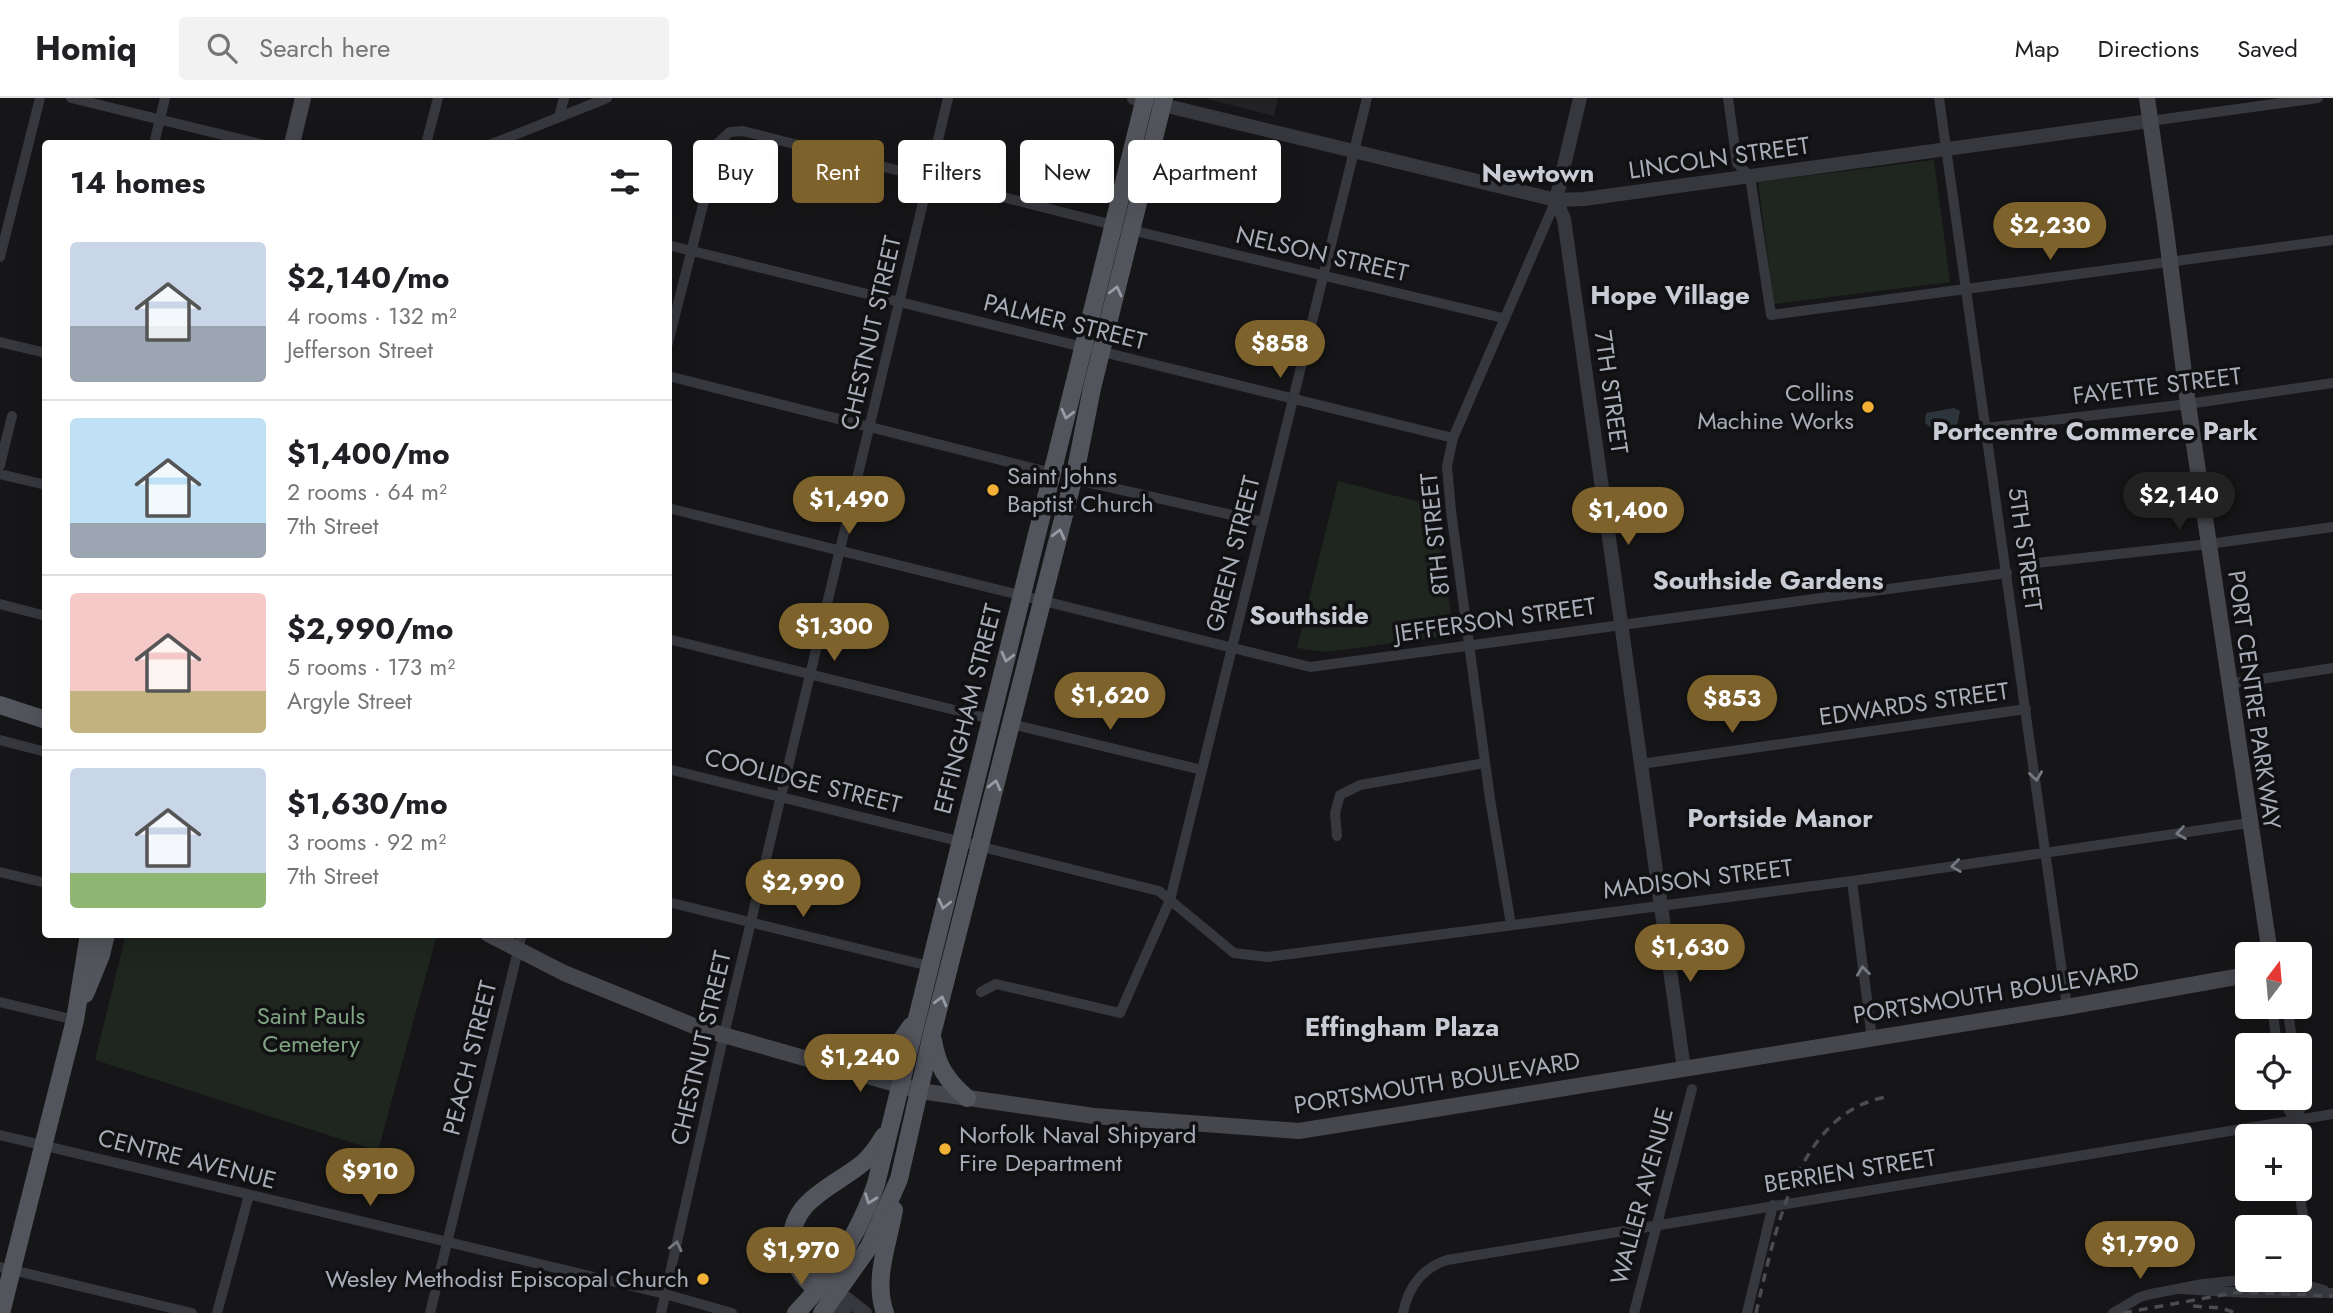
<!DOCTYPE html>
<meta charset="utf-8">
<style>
:root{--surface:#fff;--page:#f2f2f2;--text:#202124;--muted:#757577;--line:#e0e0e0;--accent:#7e622b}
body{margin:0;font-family:Jost,sans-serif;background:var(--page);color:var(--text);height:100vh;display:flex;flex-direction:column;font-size:26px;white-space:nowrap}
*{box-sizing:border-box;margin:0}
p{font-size:23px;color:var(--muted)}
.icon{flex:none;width:38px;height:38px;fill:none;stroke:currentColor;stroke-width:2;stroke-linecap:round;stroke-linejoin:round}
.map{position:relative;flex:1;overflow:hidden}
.details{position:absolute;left:42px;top:42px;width:630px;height:798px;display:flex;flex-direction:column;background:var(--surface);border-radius:7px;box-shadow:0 7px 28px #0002}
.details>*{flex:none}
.banner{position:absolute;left:693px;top:42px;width:665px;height:63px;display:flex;gap:14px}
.needle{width:46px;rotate:16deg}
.controls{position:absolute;left:2235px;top:844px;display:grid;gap:14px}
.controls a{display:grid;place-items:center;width:77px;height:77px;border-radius:7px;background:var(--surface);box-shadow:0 7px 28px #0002;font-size:35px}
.price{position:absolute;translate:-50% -60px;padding:0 16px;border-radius:24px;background:var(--accent);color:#fff;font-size:23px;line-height:46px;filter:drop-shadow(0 2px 4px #0008)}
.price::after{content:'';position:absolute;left:50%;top:42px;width:21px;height:16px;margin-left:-10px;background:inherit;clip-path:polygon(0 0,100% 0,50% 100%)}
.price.selected{background:#222;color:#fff}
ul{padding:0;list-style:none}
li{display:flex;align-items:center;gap:21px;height:175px;padding:0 28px}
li+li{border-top:2px solid var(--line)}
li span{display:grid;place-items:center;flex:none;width:196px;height:140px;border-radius:7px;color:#555}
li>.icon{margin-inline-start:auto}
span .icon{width:84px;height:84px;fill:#fffc;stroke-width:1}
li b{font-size:30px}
h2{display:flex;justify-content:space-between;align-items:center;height:84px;padding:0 28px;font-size:30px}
.chip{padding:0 24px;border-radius:7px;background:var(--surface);box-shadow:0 7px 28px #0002;font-size:24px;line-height:63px}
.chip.selected{background:var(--accent);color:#fff}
header{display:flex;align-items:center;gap:42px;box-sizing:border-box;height:98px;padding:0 35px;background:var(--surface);border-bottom:2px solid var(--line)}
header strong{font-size:33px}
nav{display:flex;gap:38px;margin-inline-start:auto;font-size:24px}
.search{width:490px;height:63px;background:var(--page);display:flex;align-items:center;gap:18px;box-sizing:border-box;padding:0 24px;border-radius:7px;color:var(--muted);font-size:26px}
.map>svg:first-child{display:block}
</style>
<header>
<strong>Homiq</strong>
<div class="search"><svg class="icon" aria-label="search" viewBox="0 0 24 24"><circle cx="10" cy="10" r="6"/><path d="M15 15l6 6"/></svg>Search here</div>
<nav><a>Map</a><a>Directions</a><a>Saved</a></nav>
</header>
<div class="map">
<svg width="2333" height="1215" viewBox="0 0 2333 1215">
<rect width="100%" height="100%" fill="#161618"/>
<path fill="#222225" d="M 1204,0 L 1278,0 L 1274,18 Z"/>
<g fill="#1e261f">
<path d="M 1934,62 L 1950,184 L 1774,206 L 1758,84 Z"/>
<path d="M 1338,383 L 1435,408 L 1454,537 L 1325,554 L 1297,550 Z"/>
<path d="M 126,836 L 437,837 L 378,1053 L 95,962 Z"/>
</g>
<path fill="#2c353c" d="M 1954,310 L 1960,313 L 1957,328 L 1933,331 L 1925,325 L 1926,315 Z"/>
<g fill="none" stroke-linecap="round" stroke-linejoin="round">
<g stroke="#37383d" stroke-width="10">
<path d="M 71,0 L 261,46"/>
<path d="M 1728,0 L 1737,65 L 1750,79 L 1771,217 L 2333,142"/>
<path d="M 1939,0 L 2067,909"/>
<path d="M 559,19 L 564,0"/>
<path d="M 2150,23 L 2318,0"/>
<path d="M 154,46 L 165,0"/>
<path d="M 426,46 L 438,0"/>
<path d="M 492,46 L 607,0"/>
<path d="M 1131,132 L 1503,220"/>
<path d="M 668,147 L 1453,340"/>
<path d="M 0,159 L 40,0"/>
<path d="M 0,244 L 46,255"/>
<path d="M 668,245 L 719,44 L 730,34 L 743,33 L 1113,127"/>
<path d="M 668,278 L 1052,375"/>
<path d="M 1986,330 L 2188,306 L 2333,285"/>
<path d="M 0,367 L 12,318"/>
<path d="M 0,376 L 46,387"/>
<path d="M 1073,381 L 1263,424"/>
<path d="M 668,410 L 1310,569 L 2007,475"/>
<path d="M 2028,466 L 2209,446 L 2333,429"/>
<path d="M 0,506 L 46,518"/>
<path d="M 668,541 L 991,621"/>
<path d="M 2228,586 L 2333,570"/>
<path d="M 1011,626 L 1202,672"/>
<path d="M 0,642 L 46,654"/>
<path d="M 1641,666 L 2026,611"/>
<path d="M 668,671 L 1159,793 L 1234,855 L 1267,859 L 1852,783 L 2249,725"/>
<path d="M 1337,738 L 1335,715 L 1340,697 L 1360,687 L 1485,665"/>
<path d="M 0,774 L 46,785"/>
<path d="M 1852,783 L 1872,941"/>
<path d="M 668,804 L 929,868"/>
<path d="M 1511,827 L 1490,701 L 1451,413 L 1447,368 L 1453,340 L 1556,102"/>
<path d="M 981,894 L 996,886 L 1120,915 L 1170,802 L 1367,0"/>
<path d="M 0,904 L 75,922"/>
<path d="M 2272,908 L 2277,947"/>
<path d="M 2287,908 L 2293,947"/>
<path d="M 2284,999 C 2286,1012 2294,1018 2300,1029 C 2311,1050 2305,1076 2300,1097"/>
<path d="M 0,1037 L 665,1196 L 732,1215"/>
<path d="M 2291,1038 L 2302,1006 L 2300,990"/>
<path d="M 2299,1092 L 2305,1132 L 2300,1179"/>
<path d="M 0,1169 L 192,1215"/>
<path d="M 2284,1181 L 2324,1192"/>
<path d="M 2181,1191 L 2248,1195 L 2333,1195"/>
<path d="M 217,1215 L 249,1097"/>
<path d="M 430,1215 L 522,836"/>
<path d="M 661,1215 L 721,949 L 948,0"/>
<path d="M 1403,1215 C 1408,1190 1422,1170 1447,1162 L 2333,1016"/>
<path d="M 1634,1215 L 1692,991"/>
<path d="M 1747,1215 L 1773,1107"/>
<path d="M 2113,1215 L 2140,1199 L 2151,1196 L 2203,1186 L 2251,1181"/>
</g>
<g stroke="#37383d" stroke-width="14">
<path d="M 1134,0 L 1556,102 L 1584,101 L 2150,23"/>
<path d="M 1580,0 L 1556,102 L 1564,121 L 1684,971"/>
<path d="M 826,1197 L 847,1201 L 865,1215"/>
<path d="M 823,1198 L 844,1215"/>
</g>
<g stroke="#45474d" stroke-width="16">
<path d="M 2147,0 L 2165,125 L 2188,306 L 2270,856"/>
<path d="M 292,46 L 303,0"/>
<path d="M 488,836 L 564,875 L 699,930 L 920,993 L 1094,1018 L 1299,1033 L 2067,909 L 2247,877"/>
</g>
<g stroke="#53555c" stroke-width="18">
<path d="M 0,607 L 46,622"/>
<path d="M 85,896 L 101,857 L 106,836"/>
<path d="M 933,942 C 937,968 947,983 967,1000"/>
<path d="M 829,969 C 870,971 888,964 911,928"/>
<path d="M 794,1146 C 803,1163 820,1174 838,1176"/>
<path d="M 817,1192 C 802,1179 793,1167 792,1146 C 789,1102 836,1088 864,1064 C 872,1057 878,1048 884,1038"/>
<path d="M 1,1215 L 75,922 L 89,836"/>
<path d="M 796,1215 C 832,1178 859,1135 876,1086 L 1145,0"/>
<path d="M 822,1215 L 869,1149 L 899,1081 L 932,936 L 1077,366 L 1092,290 L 1164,0"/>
<path d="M 885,1215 C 873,1181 888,1146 894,1112"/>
</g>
<g stroke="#4a4c52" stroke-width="3.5" stroke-dasharray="9 7" stroke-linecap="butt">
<path d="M 2193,1208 L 2221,1210 L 2236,1215"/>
<path d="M 1756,1215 C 1774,1140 1795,1015 1886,999"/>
<path d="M 2123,1215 L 2239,1194 L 2333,1198"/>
</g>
</g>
<defs><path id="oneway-chevron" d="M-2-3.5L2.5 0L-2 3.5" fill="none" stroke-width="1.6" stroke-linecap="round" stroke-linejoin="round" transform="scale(1.75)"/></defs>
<g stroke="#979ba6">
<use href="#oneway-chevron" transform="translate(1116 193) rotate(-76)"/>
<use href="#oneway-chevron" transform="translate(1067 316) rotate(104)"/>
<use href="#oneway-chevron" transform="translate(1059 436) rotate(-76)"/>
<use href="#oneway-chevron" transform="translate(1007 559) rotate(104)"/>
<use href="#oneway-chevron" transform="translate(995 687) rotate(-76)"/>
<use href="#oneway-chevron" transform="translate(944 806) rotate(103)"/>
<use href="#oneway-chevron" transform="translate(941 903) rotate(-75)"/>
<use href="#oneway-chevron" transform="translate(870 1101) rotate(110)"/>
</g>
<g stroke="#757881">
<use href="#oneway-chevron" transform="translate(2036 678) rotate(82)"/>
<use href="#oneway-chevron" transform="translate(2181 735) rotate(171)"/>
<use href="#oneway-chevron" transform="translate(1956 768) rotate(172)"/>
<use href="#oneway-chevron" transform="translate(1863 873) rotate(-97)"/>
<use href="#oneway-chevron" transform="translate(676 1148) rotate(-77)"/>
</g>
<g fill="#f2b134" stroke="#111113" stroke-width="2.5">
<circle cx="1868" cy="309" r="7"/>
<circle cx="993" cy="392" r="7"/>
<circle cx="945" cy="1051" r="7"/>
<circle cx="703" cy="1181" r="7"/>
</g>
<g text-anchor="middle" stroke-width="7" stroke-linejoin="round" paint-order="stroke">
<g font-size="24" fill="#a8adb8" stroke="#111113">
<text transform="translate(1719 60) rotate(-8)" y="8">LINCOLN STREET</text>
<text transform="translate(1322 156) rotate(13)" y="8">NELSON STREET</text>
<text transform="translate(1065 224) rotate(14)" y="8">PALMER STREET</text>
<text transform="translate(871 235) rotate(-77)" y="8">CHESTNUT STREET</text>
<text transform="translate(2157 288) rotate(-7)" y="8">FAYETTE STREET</text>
<text transform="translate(1611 294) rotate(82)" y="8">7TH STREET</text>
<text transform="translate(1435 436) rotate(-96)" y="8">8TH STREET</text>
<text transform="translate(2025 451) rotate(82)" y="8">5TH STREET</text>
<text transform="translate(1233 456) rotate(-76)" y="8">GREEN STREET</text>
<text transform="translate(1495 522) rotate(-8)" y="8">JEFFERSON STREET</text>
<text transform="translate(2254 602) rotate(82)" y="8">PORT CENTRE PARKWAY</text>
<text transform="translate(1914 606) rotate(-8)" y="8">EDWARDS STREET</text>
<text transform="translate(968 611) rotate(-76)" y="8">EFFINGHAM STREET</text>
<text transform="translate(803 683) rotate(14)" y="8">COOLIDGE STREET</text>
<text transform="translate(1698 781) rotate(-7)" y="8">MADISON STREET</text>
<text transform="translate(1996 895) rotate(-9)" y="8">PORTSMOUTH BOULEVARD</text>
<text transform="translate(701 950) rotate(-77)" y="8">CHESTNUT STREET</text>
<text transform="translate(470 960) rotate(-76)" y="8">PEACH STREET</text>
<text transform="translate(1437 985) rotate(-9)" y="8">PORTSMOUTH BOULEVARD</text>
<text transform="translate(187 1061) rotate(14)" y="8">CENTRE AVENUE</text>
<text transform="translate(1850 1073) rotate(-9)" y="8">BERRIEN STREET</text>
<text transform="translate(1642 1098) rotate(-75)" y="8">WALLER AVENUE</text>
</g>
<g font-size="24" fill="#a8adb8" stroke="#111113" text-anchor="end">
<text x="1854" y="303">Collins<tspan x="1854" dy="28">Machine Works</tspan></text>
<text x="1007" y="386" text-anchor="start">Saint Johns<tspan x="1007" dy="28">Baptist Church</tspan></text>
<text x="959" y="1045" text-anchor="start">Norfolk Naval Shipyard<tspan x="959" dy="28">Fire Department</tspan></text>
<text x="689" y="1189">Wesley Methodist Episcopal Church</text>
</g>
<g font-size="24" fill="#7fa381" stroke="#111113">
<text x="311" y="926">Saint Pauls<tspan x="311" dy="28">Cemetery</tspan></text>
</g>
<g font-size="26" font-weight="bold" fill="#c9ccd4" stroke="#111113">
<text x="1538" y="84">Newtown</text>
<text x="1670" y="206">Hope Village</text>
<text x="2095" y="342">Portcentre Commerce Park</text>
<text x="1768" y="491">Southside Gardens</text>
<text x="1309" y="526">Southside</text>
<text x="1780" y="729">Portside Manor</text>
<text x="1402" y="938">Effingham Plaza</text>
</g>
</g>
</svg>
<div class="controls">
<a><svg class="needle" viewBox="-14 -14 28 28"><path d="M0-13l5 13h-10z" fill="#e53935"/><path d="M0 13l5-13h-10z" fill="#757577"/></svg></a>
<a><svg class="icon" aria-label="locate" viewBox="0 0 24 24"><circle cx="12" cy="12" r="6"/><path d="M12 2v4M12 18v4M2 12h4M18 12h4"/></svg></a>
<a>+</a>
<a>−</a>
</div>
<b class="price" style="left:2050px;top:164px">$2,230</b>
<b class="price" style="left:1280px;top:282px">$858</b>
<b class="price selected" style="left:2179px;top:434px">$2,140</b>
<b class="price" style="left:849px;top:438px">$1,490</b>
<b class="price" style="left:1628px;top:449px">$1,400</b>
<b class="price" style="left:834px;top:565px">$1,300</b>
<b class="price" style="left:1110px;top:634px">$1,620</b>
<b class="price" style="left:1732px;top:637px">$853</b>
<b class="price" style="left:803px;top:821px">$2,990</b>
<b class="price" style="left:1690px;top:886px">$1,630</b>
<b class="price" style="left:860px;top:996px">$1,240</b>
<b class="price" style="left:370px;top:1110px">$910</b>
<b class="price" style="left:2140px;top:1183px">$1,790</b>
<b class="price" style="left:801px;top:1189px">$1,970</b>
<div class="banner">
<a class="chip">Buy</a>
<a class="chip selected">Rent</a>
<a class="chip">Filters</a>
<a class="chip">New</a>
<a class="chip">Apartment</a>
</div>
<section class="details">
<h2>14 homes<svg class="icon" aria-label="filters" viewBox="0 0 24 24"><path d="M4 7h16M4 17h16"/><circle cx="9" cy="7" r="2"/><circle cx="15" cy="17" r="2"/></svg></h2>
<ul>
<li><span style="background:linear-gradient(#c9d6e8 60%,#9aa5b1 0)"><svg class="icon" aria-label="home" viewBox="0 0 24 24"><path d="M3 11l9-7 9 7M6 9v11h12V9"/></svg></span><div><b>$2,140/mo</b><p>4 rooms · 132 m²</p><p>Jefferson Street</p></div></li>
<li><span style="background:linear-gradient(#bfe0f5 75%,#9aa5b1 0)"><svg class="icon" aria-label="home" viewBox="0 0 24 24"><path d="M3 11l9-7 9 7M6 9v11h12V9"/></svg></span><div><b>$1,400/mo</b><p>2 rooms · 64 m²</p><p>7th Street</p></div></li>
<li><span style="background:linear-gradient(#f6c9c9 70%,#c2b280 0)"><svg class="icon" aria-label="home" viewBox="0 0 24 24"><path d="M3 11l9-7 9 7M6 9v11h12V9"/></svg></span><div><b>$2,990/mo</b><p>5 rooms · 173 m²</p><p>Argyle Street</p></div></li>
<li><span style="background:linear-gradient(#c9d6e8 75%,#8fb573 0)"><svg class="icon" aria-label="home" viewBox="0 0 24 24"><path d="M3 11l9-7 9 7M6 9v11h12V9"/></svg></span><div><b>$1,630/mo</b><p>3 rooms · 92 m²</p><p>7th Street</p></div></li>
</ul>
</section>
</div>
